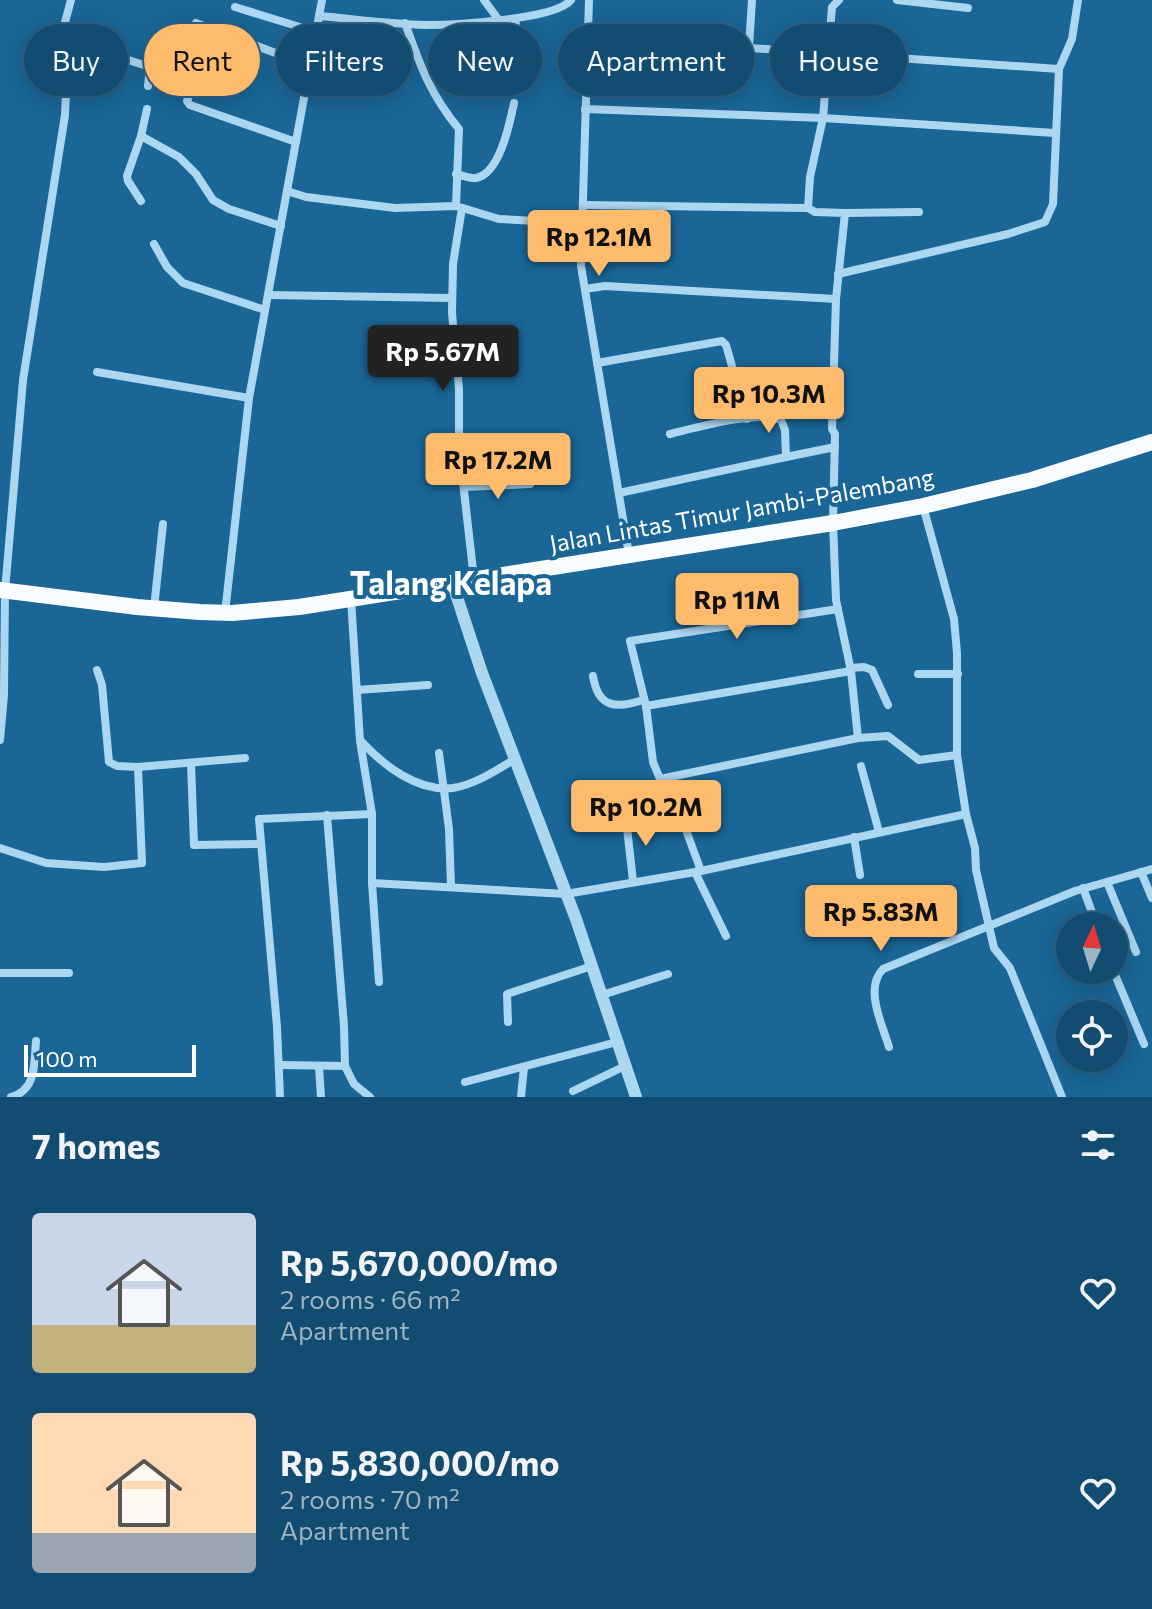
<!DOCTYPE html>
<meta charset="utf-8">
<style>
:root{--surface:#134c71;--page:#205679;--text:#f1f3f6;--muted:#9db4c3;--line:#326384;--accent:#ffbb6c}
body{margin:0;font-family:Commissioner,sans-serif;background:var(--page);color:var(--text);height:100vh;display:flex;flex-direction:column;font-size:30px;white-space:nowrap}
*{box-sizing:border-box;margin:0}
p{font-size:26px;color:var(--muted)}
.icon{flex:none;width:44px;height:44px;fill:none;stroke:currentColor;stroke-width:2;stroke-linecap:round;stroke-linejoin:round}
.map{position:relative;height:1097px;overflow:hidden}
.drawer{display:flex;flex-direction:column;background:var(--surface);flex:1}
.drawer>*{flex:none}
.top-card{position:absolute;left:24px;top:24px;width:1104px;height:72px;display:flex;gap:16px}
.needle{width:52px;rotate:4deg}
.buttons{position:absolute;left:1056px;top:912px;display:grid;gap:16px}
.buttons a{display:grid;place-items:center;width:72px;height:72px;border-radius:50%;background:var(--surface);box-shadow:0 4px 20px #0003,0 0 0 2px var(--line);font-size:40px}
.scale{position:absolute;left:24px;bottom:20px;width:172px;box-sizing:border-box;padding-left:8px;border:4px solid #fff;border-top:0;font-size:22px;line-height:28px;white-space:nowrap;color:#fff;-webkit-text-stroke:6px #196697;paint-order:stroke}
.price{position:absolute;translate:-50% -68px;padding:0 18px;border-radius:8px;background:var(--accent);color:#111;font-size:26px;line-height:52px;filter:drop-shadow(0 2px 4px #0008)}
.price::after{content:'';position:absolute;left:50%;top:48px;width:24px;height:18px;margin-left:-12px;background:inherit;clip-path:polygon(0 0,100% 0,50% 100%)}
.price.on{background:#222;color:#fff}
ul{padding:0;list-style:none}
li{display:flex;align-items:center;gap:24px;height:200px;padding:0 32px}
li span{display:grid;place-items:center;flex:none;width:224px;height:160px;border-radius:8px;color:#555}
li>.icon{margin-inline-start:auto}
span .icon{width:96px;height:96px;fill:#fffc;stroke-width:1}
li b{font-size:34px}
h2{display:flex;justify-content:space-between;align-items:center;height:96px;padding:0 32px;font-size:34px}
.pill{padding:0 28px;border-radius:36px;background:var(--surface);box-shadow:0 4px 20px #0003,0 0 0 2px var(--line);font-size:28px;line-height:72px}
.pill.on{background:var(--accent);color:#111}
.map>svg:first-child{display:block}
</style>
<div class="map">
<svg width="1152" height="1097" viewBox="0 0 1152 1097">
<rect width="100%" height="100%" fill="#196697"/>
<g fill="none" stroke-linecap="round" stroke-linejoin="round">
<g stroke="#acd7f1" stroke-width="8">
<path d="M 484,0 L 498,19"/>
<path d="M 589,0 L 581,266 L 629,555"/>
<path d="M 839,0 L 832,7 L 823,118 L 810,177 L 808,208 L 815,212 L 845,213 L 836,299 L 832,429 L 835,434 L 833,523 L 836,600 L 851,671 L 858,738 L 888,736 L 919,760 L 957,755"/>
<path d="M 897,0 L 968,8"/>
<path d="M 235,7 L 316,32"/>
<path d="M 319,16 L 322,0"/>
<path d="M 515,19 L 523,68"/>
<path d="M 196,23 L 310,66"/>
<path d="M 405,23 C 420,65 430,94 459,129 L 456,206"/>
<path d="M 587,37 L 1059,69"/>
<path d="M 66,40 L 150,67 L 192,75 L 194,79 L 187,101 L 190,105 L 296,142"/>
<path d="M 749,47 L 752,0"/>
<path d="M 148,86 L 150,67"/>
<path d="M 147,109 L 141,136 L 179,157 L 196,174 L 213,200 L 229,209 L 281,226"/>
<path d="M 585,109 L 823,118 L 1055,133"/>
<path d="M 456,174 C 462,175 470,179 476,178 C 500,174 510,122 514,103"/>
<path d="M 287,191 L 306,197 L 395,208 L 456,206 L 499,219 L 536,221"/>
<path d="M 141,201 L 128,181 L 127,176 L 141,136"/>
<path d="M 583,205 L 808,208"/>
<path d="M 462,208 L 453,264 L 452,313 L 459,389 L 459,447 L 474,579"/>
<path d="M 845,213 L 919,212"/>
<path d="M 154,244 L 167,267 L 183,283 L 265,310"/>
<path d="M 838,274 L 1008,234 L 1045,222 L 1053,204 L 1059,69 L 1072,39 L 1078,0"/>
<path d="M 585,289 L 605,286 L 836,299"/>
<path d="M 268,295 L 451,298"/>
<path d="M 597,363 L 722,341 L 726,345 L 747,419"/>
<path d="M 97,372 L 249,398"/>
<path d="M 670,434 C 695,428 758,410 781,420 L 785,430 L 786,457 L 835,447"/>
<path d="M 464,487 L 530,484"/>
<path d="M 619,493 L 786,457"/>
<path d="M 923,506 L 954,619 L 957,653 L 957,755 L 966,814 L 975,848 L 976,870 L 994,948 L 1010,968 L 1062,1097"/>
<path d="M 154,608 L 163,524"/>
<path d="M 838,609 L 630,641 L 646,706 L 653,762 L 660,779 L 858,738"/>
<path d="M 225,613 L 249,398 L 319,16 C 354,19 390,24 425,25 C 453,25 555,20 571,0"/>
<path d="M 850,668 L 864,667 L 872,670 L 888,705"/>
<path d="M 918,674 L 958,674"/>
<path d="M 593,676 C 598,708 616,709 643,700"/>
<path d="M 357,690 L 428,685"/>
<path d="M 646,706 L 851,671"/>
<path d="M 0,740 L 4,695 L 5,591 L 23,380 L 65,115 L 67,71 L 64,26 L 71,0"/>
<path d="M 361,741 C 383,765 417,792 453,788 C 474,785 497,770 515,759"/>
<path d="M 439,753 L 449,829 L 451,887"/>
<path d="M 191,763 L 194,845 L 261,844"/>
<path d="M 861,766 L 879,832"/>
<path d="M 138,767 L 245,758"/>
<path d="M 372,814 L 372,883 L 379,982"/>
<path d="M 327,815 L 344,1026 L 345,1066 L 354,1084 L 370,1097"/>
<path d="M 626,819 L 633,881"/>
<path d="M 682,819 L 701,871 L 966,814"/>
<path d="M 854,837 L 860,875"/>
<path d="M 0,848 L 46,863 L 104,867 L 142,863 L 138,767 L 117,766 L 109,762 L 102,685 L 97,670"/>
<path d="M 695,872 L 726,936"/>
<path d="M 1141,872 L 1152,898"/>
<path d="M 1107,882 L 1136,952"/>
<path d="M 372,883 L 566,894 L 701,871"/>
<path d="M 1083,888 L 1097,926"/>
<path d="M 1113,970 L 1144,1044"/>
<path d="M 0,973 L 69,973"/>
<path d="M 602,995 L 668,974"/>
<path d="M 508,1022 L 507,994 L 592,966"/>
<path d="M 889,1047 C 882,1024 864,988 883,969 L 1075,891 L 1152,869"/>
<path d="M 279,1065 L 345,1066"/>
<path d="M 319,1067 L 321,1097"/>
<path d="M 465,1082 L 617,1042"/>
<path d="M 573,1091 L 625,1066"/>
<path d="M 11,1097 C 37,1090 34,1063 36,1041"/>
<path d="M 280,1097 L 277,1027 L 259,819 L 372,814 L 360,741 L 351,599"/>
<path d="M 521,1097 L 524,1067"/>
</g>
<path stroke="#acd7f1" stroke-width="12" d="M 452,582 L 482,673 L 576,919 L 636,1097"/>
<path stroke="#fafdff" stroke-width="16" d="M 0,590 L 137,607 L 200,612 L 232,613 L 299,607 L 833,523 L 923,506 L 1032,480 L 1152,442"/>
</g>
<g text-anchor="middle" stroke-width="8" stroke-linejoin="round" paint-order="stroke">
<g font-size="24" fill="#fff" stroke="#196697">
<text transform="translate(742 511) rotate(-10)" y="8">Jalan Lintas Timur Jambi-Palembang</text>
</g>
<g font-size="32" font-weight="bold" fill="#fff" stroke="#196697">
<text x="451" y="595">Talang Kelapa</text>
</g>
</g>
</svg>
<div class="buttons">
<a><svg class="needle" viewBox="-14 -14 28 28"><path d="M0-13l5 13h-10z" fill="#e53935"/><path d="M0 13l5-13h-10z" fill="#9db4c3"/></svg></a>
<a><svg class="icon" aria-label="locate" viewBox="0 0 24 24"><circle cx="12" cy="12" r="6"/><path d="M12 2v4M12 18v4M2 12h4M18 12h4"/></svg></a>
</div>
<div class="scale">100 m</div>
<b class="price" style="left:599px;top:278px">Rp 12.1M</b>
<b class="price on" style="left:443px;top:393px">Rp 5.67M</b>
<b class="price" style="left:769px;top:435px">Rp 10.3M</b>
<b class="price" style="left:498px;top:501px">Rp 17.2M</b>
<b class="price" style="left:737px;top:641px">Rp 11M</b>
<b class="price" style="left:646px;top:848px">Rp 10.2M</b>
<b class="price" style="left:881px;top:953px">Rp 5.83M</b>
<div class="top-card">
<a class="pill">Buy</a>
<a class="pill on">Rent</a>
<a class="pill">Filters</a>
<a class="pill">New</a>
<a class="pill">Apartment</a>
<a class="pill">House</a>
</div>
</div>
<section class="drawer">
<h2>7 homes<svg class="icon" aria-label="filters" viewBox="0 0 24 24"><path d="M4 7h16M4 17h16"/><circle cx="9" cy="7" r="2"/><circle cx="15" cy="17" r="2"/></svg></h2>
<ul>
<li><span style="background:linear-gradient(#c9d6e8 70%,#c2b280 0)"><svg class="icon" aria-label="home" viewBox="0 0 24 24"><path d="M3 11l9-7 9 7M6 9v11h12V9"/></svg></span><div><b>Rp 5,670,000/mo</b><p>2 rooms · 66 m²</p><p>Apartment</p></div><svg class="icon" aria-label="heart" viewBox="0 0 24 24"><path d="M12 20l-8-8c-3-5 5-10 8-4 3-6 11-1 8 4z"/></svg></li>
<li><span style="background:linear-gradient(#ffd9b3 75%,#9aa5b1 0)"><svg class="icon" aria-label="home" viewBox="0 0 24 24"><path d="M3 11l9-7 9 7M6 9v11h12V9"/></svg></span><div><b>Rp 5,830,000/mo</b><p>2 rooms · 70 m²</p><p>Apartment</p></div><svg class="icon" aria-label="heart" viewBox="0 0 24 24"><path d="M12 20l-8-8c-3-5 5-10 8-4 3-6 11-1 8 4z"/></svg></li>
</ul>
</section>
